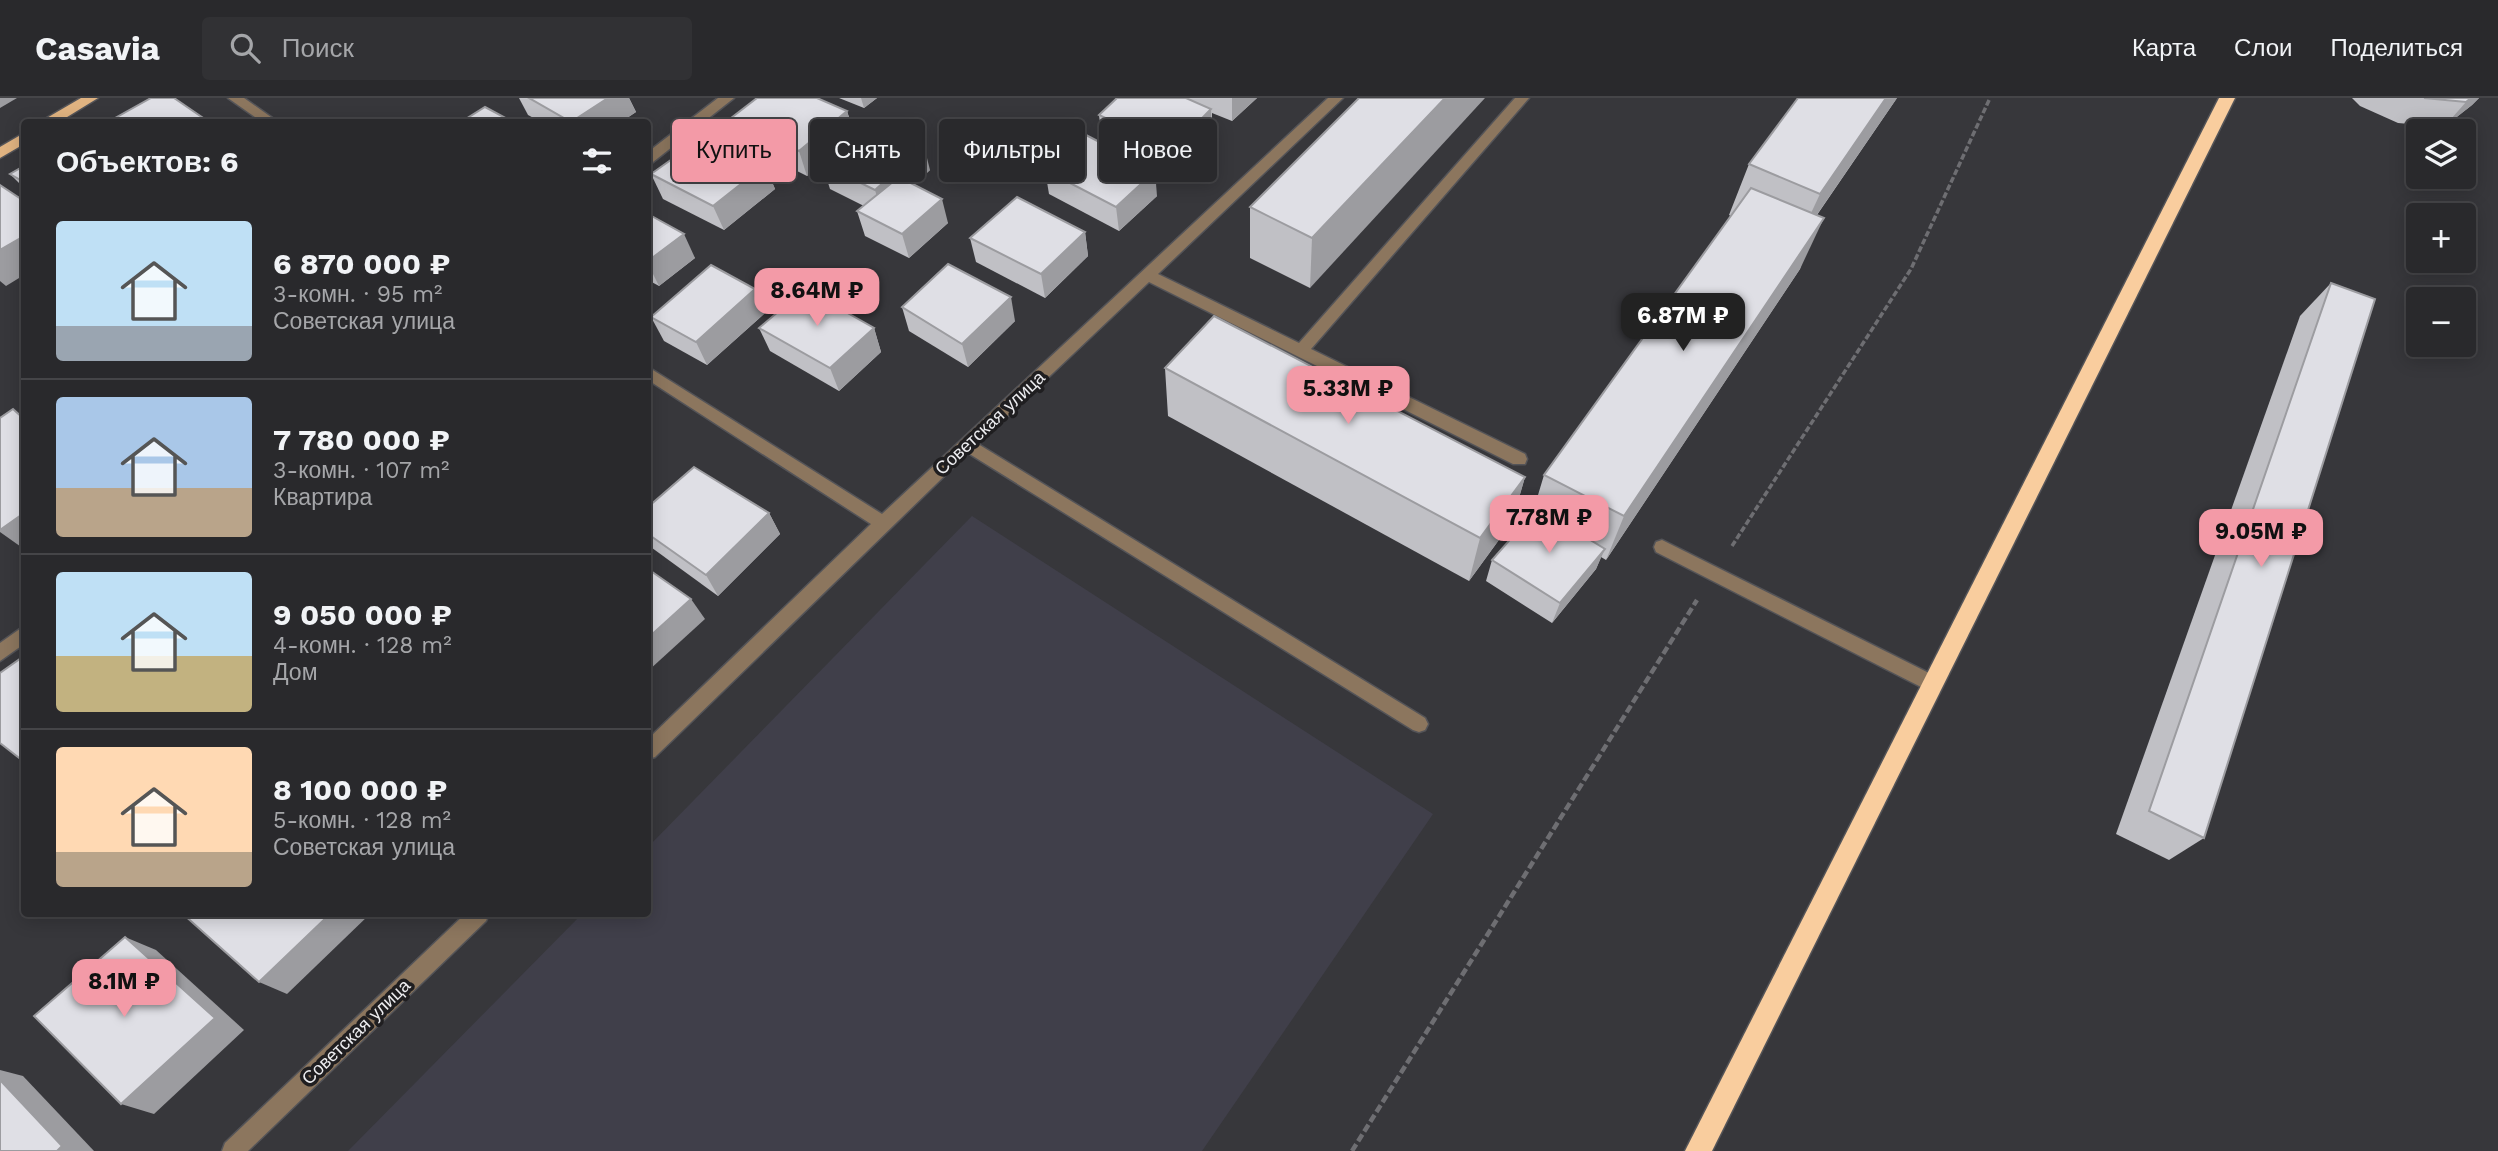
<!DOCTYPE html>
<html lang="ru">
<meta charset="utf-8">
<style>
:root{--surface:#29292c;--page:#313134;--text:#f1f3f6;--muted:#a5a6a9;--line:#454548;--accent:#f39aa7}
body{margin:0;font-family:"Work Sans",sans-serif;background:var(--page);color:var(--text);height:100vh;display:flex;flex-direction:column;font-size:26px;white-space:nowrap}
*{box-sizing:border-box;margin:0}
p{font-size:23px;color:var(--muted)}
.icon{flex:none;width:38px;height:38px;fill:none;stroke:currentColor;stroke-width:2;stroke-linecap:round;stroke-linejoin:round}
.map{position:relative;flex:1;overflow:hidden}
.details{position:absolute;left:21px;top:21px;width:630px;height:798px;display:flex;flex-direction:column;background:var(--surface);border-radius:7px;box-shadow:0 4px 18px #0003,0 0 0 2px var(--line)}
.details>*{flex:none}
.top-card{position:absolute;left:672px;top:21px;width:665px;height:63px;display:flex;gap:14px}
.fabs{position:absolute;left:2406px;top:21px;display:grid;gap:14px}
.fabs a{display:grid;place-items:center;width:70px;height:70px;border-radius:7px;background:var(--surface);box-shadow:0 4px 18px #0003,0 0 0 2px var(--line);font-size:35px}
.price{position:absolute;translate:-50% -60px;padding:0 16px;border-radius:14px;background:var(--accent);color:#111;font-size:23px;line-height:46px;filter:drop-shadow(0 2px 4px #0008)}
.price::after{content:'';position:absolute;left:50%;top:42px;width:21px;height:16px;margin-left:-10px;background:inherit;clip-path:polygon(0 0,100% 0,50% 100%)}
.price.active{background:#222;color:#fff}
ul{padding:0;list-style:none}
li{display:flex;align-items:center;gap:21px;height:175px;padding:0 35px}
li+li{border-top:2px solid var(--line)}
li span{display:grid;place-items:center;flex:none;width:196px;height:140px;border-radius:7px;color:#555}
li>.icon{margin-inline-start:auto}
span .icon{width:84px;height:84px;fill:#fffc;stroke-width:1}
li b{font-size:30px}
h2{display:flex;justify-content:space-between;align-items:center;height:84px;padding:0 35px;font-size:30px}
.chip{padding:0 24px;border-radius:7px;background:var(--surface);box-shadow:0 4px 18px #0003,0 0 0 2px var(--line);font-size:24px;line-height:63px}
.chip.active{background:var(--accent);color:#111}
header{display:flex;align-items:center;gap:42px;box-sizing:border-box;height:98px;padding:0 35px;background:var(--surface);border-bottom:2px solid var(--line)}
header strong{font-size:33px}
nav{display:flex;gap:38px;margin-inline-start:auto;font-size:24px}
.search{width:490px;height:63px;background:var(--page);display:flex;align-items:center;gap:18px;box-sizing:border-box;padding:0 24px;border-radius:7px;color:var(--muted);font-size:26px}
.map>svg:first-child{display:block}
</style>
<header>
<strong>Casavia</strong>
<div class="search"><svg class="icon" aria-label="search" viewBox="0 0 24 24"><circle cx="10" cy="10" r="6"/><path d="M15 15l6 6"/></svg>Поиск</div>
<nav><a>Карта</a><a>Слои</a><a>Поделиться</a></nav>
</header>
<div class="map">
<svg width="2498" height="1053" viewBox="0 0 2498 1053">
<rect width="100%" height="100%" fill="#37373b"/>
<path fill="#403f4a" d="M 972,418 L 1433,716 L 1202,1053 L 348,1053 L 582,816 L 648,816 L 648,749 Z"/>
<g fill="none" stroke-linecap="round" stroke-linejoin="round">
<defs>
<g id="minor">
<path d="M 228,0 L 244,0 L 278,24 L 262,24 Z"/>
<path d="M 718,0 L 734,0 L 653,64 L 648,66 L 648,54 Z"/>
<path d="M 1328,0 L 1343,0 L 1158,176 L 1299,245 L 1515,0 L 1529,0 L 1311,251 L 1525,356 L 1527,361 L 1525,366 L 1513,366 L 1149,184 L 978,346 L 1425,620 L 1428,626 L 1425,632 L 1419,634 L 1413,632 L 968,355 L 655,659 L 648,661 L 648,641 L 871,426 L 648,282 L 648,269 L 882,416 Z"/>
<path d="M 1662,442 L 1939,580 L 1942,586 L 1939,592 L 1933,594 L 1927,592 L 1656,454 L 1654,449 L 1656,444 Z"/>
<path d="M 24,528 L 24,546 L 0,563 L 0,545 Z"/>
<path d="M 465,816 L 489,816 L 486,823 L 248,1053 L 222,1053 L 225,1045 Z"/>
</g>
<g id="major">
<path d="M 81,0 L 98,0 L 59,24 L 44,24 L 45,21 Z"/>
<path d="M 24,35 L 24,46 L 0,60 L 0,49 Z"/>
</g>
<path id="highway" d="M 2219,0 L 2235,0 L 1712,1053 L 1685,1053 Z"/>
</defs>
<use href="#minor" stroke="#545458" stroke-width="3"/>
<use href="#major" stroke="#545458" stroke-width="3"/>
<use href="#highway" stroke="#545458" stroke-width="3"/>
<path stroke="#6e6e72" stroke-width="3.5" stroke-dasharray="6 2.5" stroke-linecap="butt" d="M 1732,448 L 1911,171 L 1990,0"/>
<path stroke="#6e6e72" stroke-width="4.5" stroke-dasharray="8 3.5" stroke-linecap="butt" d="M 1352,1053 L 1697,502"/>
<use href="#minor" fill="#8c765e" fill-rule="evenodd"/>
<use href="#major" fill="#e0b381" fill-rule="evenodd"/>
<use href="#highway" fill="#f9cd9e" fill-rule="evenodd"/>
</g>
<g fill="#c0c0c5">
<path d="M 519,0 L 629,0 L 636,14 L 621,24 L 541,24 L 528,17 Z"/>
<path d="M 839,0 L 877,0 L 864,10 Z"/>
<path d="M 1117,0 L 1257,0 L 1232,23 L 1212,15 L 1212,36 L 1173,76 L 1102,42 L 1099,17 Z"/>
<path d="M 1359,0 L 1310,190 L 1250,160 L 1250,109 Z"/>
<path d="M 1897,0 L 1817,117 L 1800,171 L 1606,462 L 1601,459 L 1596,471 L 1552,525 L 1486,483 L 1492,462 L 1532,417 L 1544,377 L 1731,118 L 1729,117 L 1749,66 Z"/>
<path d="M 2352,0 L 2479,0 L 2472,7 L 2444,29 L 2398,25 L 2360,8 Z"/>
<path d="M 847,13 L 855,38 L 807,78 L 741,45 L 731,20 Z"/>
<path d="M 822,66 L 930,72 L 914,87 L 948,125 L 909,160 L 865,138 L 857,113 L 864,108 L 830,91 Z"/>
<path d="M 765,67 L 775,91 L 724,132 L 663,101 L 651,76 Z"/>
<path d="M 24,68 L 24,90 L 10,76 Z"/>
<path d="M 1045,72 L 1157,98 L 1119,133 L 1049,96 Z"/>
<path d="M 648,116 L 695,160 L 659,188 L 648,182 Z"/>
<path d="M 1085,134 L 1088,158 L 1045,200 L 976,164 L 970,140 Z"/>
<path d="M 2331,185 L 2204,740 L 2169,762 L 2116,736 L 2300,218 Z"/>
<path d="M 755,191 L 765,215 L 707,267 L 664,243 L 651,219 Z"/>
<path d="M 902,209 L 1015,223 L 968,269 L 909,233 Z"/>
<path d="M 759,230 L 874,230 L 881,254 L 839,293 L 770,253 Z"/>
<path d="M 1165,270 L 1525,379 L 1512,424 L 1469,483 L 1168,318 Z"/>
<path d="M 648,409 L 769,415 L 780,436 L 718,498 L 648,447 Z"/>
</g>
<g fill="#9c9ca0">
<path d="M 0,0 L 17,0 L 0,10 Z"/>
<path d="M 608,0 L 629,0 L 636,14 L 621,24 L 571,24 Z"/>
<path d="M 861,0 L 877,0 L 864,10 Z"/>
<path d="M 1232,0 L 1257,0 L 1232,23 Z"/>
<path d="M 1445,0 L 1485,0 L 1310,190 L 1312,140 Z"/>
<path d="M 1886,0 L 1897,0 L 1796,147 L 1820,96 Z"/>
<path d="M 2471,0 L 2479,0 L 2472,7 L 2444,29 L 2466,4 Z"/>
<path d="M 1211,11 L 1212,36 L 1173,76 L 1172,51 Z"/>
<path d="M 847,13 L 855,38 L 807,78 L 799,53 Z"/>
<path d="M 924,48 L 930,72 L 882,116 L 875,92 Z"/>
<path d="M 765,67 L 775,91 L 724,132 L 713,108 Z"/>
<path d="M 1155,73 L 1157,98 L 1119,133 L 1116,109 Z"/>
<path d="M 942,101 L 948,125 L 909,160 L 902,136 Z"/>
<path d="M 1824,120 L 1800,171 L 1606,462 L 1624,418 Z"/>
<path d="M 1085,134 L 1088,158 L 1045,200 L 1041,176 Z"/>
<path d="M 684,136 L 695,160 L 659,188 L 648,166 L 648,163 Z"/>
<path d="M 24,138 L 24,177 L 6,188 L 0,183 L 0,152 Z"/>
<path d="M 755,191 L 765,215 L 707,267 L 696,244 Z"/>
<path d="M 1011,199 L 1015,223 L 968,269 L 962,246 Z"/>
<path d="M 874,230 L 881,254 L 839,293 L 830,270 Z"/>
<path d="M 1525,379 L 1512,424 L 1469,483 L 1480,440 Z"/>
<path d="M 24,415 L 24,451 L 0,434 L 0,432 Z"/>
<path d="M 769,415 L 780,436 L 718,498 L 706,477 Z"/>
<path d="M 1605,451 L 1596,471 L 1552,525 L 1560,505 Z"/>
<path d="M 691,501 L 705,521 L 648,573 L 648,540 Z"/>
<path d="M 330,816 L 370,816 L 287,896 L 259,884 Z"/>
<path d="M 125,839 L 156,852 L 244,932 L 154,1016 L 121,1006 Z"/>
<path d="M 0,972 L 23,978 L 94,1053 L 57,1053 L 0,982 Z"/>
</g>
<g fill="#dfdfe5" stroke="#9c9ca0" stroke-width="2">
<path d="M 151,0 L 174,0 L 209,24 L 108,24 Z"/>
<path d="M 529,0 L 608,0 L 571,24 Z"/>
<path d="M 757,0 L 817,0 L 847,13 L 799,53 L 731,20 Z"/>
<path d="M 1117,0 L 1186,0 L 1211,11 L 1172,51 L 1099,17 Z"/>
<path d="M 1359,0 L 1445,0 L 1312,140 L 1250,109 Z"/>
<path d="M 1798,0 L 1886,0 L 1820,96 L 1749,66 Z"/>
<path d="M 2424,0 L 2471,0 L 2466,4 Z"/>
<path d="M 485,9 L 513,24 L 461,24 Z"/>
<path d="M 873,23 L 924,48 L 875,92 L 822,66 Z"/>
<path d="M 706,37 L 765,67 L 713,108 L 651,76 Z"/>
<path d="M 1086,37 L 1155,73 L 1116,109 L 1045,72 Z"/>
<path d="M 24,68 L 24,84 L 10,76 Z"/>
<path d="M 899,79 L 942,101 L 902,136 L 857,113 Z"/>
<path d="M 0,87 L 24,103 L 24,138 L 0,152 Z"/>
<path d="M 1751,90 L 1824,120 L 1624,418 L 1544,377 Z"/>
<path d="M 1017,99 L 1085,134 L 1041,176 L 970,140 Z"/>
<path d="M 648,116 L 684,136 L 648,163 Z"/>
<path d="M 948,166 L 1011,199 L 962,246 L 902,209 Z"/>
<path d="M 711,167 L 755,191 L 696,244 L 651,219 Z"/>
<path d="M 2331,185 L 2375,201 L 2204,740 L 2149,713 Z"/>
<path d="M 805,191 L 874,230 L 830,270 L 759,230 Z"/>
<path d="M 1214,218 L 1525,379 L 1480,440 L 1165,270 Z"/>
<path d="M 13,311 L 24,321 L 24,415 L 0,432 L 0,320 Z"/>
<path d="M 694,369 L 769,415 L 706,477 L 648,436 L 648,409 Z"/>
<path d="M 1538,410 L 1605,451 L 1560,505 L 1492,462 Z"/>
<path d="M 648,471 L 691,501 L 648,540 Z"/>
<path d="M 24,558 L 24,663 L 23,663 L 0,645 L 0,575 Z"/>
<path d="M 183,816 L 330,816 L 259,884 Z"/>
<path d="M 125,839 L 215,920 L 121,1006 L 34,918 Z"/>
<path d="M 0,982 L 62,1048 L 57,1053 L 0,1053 Z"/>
</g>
<g text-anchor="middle" stroke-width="7" stroke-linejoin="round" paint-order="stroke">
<g font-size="18" fill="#ededf0" stroke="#1f1e20">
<text transform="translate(990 325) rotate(-43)" y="6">Советская улица</text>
<text transform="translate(356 934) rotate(-44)" y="6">Советская улица</text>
</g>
</g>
</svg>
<div class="fabs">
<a><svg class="icon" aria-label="layers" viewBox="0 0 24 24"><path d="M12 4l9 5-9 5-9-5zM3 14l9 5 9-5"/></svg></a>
<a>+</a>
<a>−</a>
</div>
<b class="price" style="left:817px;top:230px">8.64M ₽</b>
<b class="price active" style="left:1683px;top:255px">6.87M ₽</b>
<b class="price" style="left:1348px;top:328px">5.33M ₽</b>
<b class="price" style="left:1549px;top:457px">7.78M ₽</b>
<b class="price" style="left:2261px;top:471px">9.05M ₽</b>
<b class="price" style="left:124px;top:921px">8.1M ₽</b>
<div class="top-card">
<a class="chip active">Купить</a>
<a class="chip">Снять</a>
<a class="chip">Фильтры</a>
<a class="chip">Новое</a>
</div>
<section class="details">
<h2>Объектов: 6<svg class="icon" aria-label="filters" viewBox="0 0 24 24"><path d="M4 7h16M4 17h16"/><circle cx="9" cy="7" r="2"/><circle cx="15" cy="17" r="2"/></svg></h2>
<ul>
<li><span style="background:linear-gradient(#bfe0f5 75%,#9aa5b1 0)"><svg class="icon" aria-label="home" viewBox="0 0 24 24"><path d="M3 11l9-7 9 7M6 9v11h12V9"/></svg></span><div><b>6 870 000 ₽</b><p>3-комн. · 95 m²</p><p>Советская улица</p></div></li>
<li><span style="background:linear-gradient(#a9c7e8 65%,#b9a48a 0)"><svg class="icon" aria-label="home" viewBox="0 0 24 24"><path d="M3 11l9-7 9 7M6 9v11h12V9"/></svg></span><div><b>7 780 000 ₽</b><p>3-комн. · 107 m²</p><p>Квартира</p></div></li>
<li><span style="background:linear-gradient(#bfe0f5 60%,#c2b280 0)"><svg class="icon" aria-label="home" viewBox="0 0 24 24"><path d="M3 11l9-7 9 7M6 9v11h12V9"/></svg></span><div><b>9 050 000 ₽</b><p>4-комн. · 128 m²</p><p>Дом</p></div></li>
<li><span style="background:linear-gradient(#ffd9b3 75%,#b9a48a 0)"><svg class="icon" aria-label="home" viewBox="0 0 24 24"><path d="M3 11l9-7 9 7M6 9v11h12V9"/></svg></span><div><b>8 100 000 ₽</b><p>5-комн. · 128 m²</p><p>Советская улица</p></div></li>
</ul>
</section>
</div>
